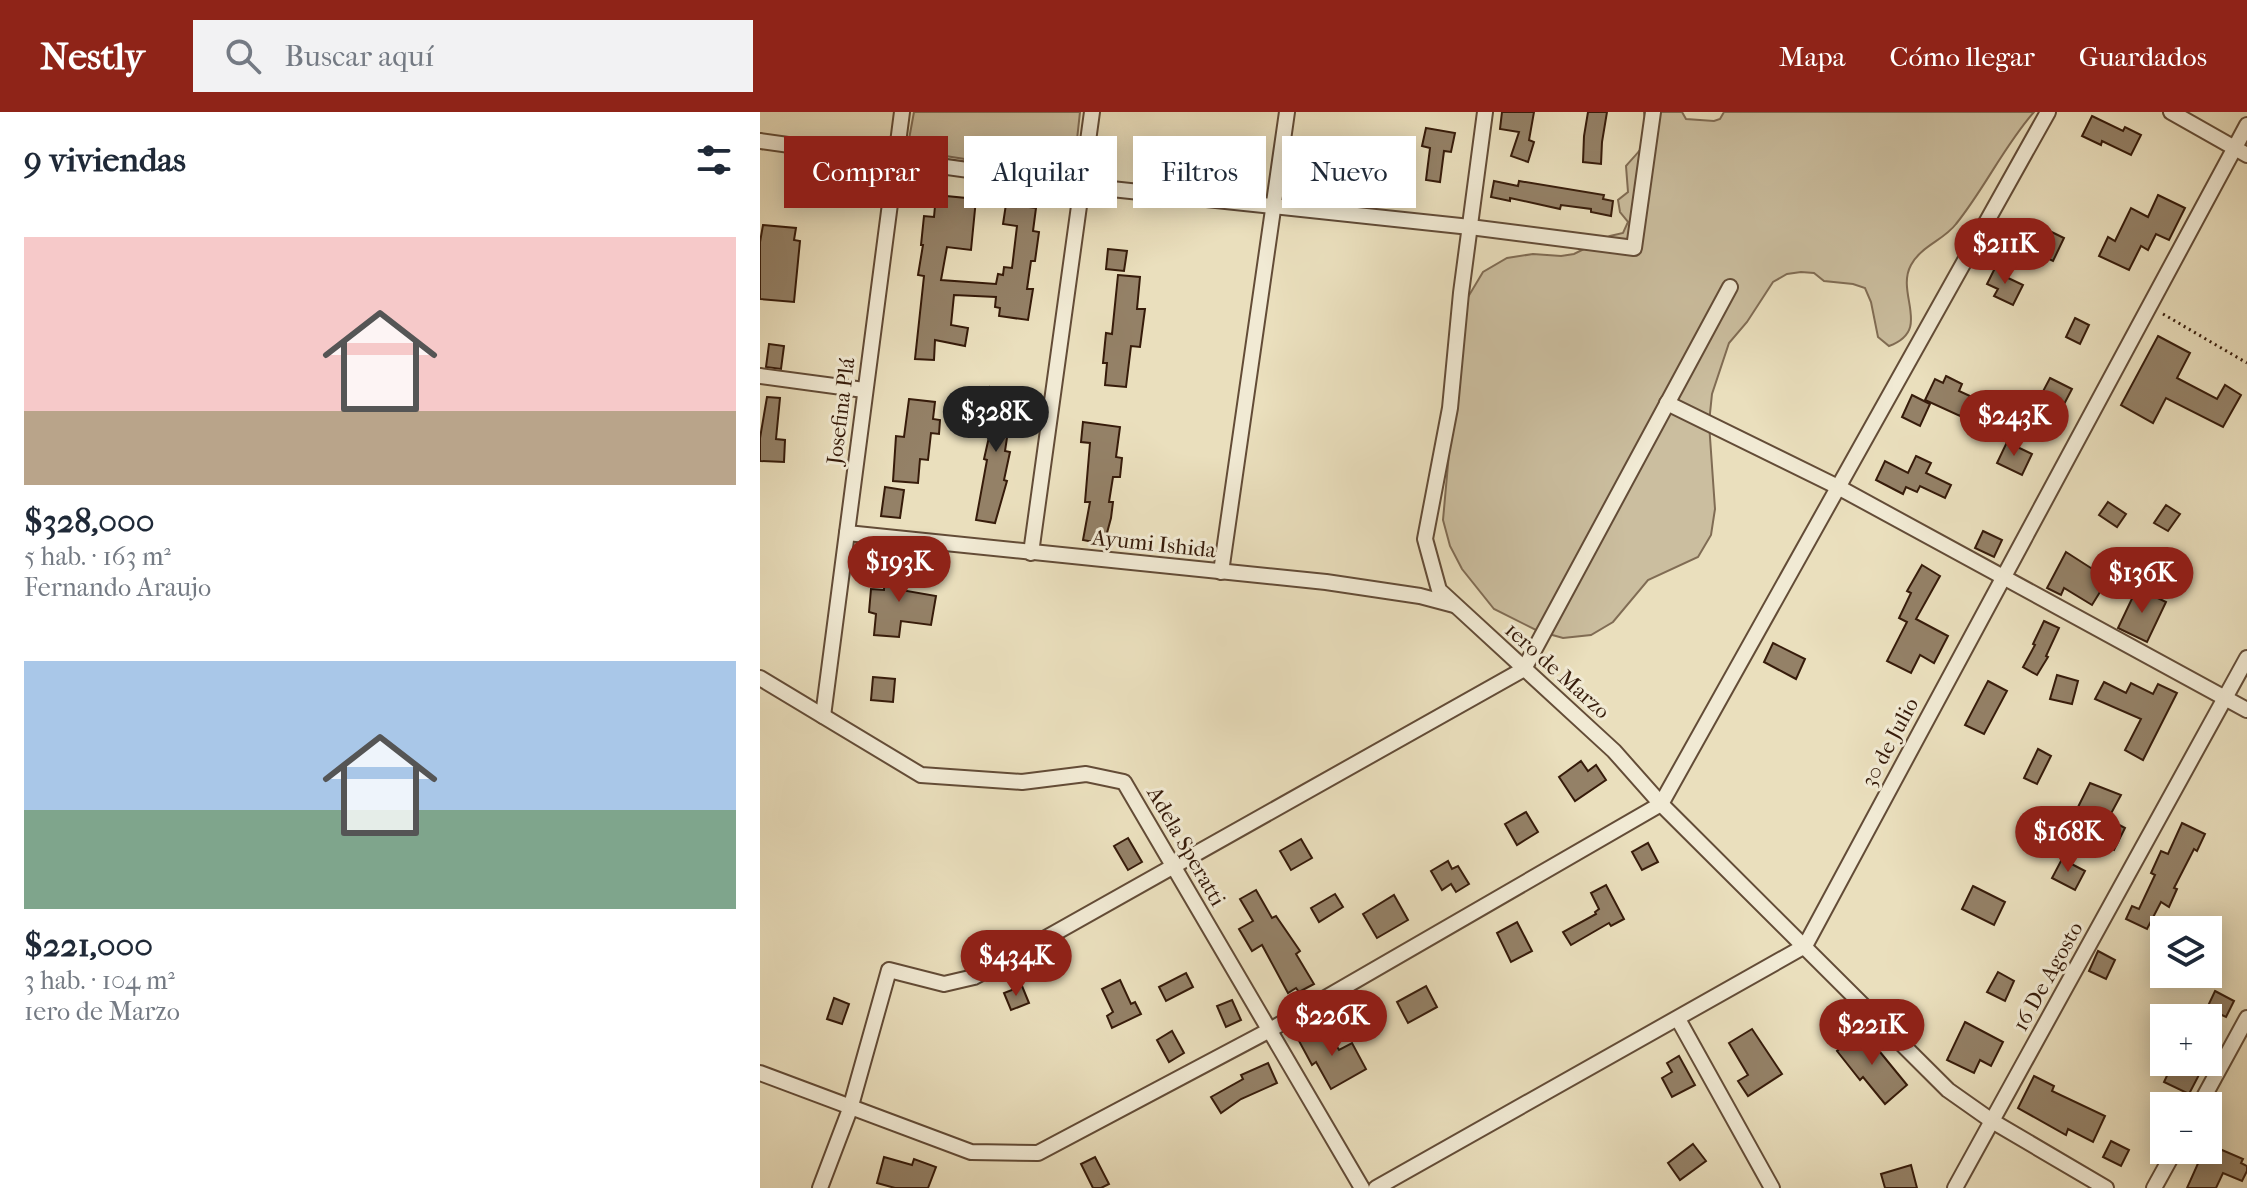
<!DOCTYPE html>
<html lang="es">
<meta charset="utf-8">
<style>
:root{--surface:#fff;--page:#f2f2f3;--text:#1f2937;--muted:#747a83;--accent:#8f2418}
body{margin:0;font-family:"IM FELL French Canon",serif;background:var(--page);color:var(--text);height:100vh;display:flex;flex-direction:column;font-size:30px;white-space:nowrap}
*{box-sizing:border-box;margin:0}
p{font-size:26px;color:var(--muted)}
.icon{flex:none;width:44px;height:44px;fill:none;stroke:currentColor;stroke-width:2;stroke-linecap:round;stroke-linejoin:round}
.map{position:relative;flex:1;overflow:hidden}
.details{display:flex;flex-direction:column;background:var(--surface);width:760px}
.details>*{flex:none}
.top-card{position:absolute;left:24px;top:24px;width:760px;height:72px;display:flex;gap:16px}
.buttons{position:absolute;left:1390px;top:804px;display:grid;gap:16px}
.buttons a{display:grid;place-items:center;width:72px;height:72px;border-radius:0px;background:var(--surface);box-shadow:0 4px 20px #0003;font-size:40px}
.price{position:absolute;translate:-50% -68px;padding:0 18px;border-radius:28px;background:var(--accent);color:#fff;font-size:26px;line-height:52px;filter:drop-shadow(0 2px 4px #0008)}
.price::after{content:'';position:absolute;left:50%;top:48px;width:24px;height:18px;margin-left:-12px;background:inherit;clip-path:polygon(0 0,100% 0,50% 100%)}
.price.active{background:#222;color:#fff}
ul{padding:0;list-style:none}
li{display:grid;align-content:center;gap:16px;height:424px;padding:0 24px}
li span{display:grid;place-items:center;height:248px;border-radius:0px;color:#555}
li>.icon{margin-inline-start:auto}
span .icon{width:144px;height:144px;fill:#fffc;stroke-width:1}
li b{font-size:34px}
h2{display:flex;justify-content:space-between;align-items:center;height:96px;padding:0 24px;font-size:34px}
.tag{padding:0 28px;border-radius:0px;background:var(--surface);box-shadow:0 4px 20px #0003;font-size:28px;line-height:72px}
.tag.active{background:var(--accent);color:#fff}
header{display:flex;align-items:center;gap:48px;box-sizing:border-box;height:112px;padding:0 40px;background:var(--accent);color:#fff}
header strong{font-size:38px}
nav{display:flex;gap:44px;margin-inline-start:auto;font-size:28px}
.search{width:560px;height:72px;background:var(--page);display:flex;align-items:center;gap:20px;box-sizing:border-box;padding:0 28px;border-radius:0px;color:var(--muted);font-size:30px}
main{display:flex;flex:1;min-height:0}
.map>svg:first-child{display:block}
</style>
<header>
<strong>Nestly</strong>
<div class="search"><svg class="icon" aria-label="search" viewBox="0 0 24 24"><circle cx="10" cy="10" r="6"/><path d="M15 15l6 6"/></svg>Buscar aquí</div>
<nav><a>Mapa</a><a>Cómo llegar</a><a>Guardados</a></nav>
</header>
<main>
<section class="details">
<h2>9 viviendas<svg class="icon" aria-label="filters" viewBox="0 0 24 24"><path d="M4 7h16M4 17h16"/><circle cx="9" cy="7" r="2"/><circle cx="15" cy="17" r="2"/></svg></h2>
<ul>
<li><span style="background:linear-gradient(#f6c9c9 70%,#b9a48a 0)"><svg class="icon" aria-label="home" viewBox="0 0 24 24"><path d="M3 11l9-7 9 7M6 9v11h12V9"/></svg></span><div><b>$328,000</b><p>5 hab. · 163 m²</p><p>Fernando Araujo</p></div></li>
<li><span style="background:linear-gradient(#a9c7e8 60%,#7fa58c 0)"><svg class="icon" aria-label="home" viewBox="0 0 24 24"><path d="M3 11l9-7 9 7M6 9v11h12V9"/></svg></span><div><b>$221,000</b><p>3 hab. · 104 m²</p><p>1ero de Marzo</p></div></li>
</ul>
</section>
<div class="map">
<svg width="1487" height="1076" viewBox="0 0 1487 1076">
<rect width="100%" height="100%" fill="#eadfbd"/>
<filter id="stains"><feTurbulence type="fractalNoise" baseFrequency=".0025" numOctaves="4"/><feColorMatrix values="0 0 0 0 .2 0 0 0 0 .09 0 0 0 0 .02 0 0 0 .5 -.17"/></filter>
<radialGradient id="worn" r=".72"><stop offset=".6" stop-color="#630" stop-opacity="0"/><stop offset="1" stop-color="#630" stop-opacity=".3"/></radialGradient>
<g fill="#cbbe9f" stroke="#806c54" stroke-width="2">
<path d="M 154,0 L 320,0 L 313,64 L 147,38 Z"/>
<path d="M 884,0 L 922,0 L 926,7 L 954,9 L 960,7 L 964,0 L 1274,0 C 1244,34 1225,76 1196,112 C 1184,128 1161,134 1151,153 C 1135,182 1173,218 1129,234 L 1118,225 L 1111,190 L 1105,176 L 1093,172 L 1064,169 L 1054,161 L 1041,160 L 1027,162 L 1013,170 L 987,210 L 969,231 L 952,282 L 949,311 L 955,397 L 951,423 L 938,445 L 888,468 L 853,510 L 831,523 L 803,526 L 778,519 L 734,497 L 702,457 L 690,434 L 683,408 L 693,297 L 701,259 L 700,235 L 708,185 L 723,160 L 747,146 L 773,142 L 801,144 L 814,142 L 850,124 L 863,121 L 868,110 L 860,100 L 858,88 L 868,80 L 866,54 C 887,30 889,32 884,0 Z"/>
</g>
<g fill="#948167" stroke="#361b0a" stroke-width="2">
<path d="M 742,0 L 774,0 L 769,28 L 774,30 L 768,50 L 751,44 L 759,20 L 740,17 Z"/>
<path d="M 828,0 L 847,0 L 842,30 L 841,52 L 823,50 L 824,24 Z"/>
<path d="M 1332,4 L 1363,19 L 1365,15 L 1381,23 L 1371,43 L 1342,29 L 1341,33 L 1322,24 Z"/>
<path d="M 666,16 L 695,21 L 691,40 L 684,39 L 680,70 L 666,68 L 670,36 L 662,34 Z"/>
<path d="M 734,69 L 758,74 L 759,69 L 844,83 L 843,87 L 853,89 L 851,104 L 831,100 L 831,97 L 801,93 L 800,97 L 750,86 L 750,89 L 731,85 Z"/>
<path d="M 176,83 L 216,87 L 211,138 L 187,135 L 181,168 L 236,172 L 238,162 L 243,163 L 244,155 L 252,156 L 257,114 L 243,112 L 246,92 L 276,96 L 273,119 L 279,120 L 275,149 L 271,149 L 267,177 L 273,177 L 268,208 L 239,204 L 240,196 L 235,195 L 236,185 L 194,183 L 191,213 L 208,216 L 205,234 L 175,228 L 174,248 L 155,247 L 164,164 L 158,163 L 163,133 L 161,133 L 164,104 L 174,105 Z"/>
<path d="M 1398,83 L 1425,96 L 1409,128 L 1396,122 L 1388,138 L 1381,134 L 1369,158 L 1339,144 L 1348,125 L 1355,129 L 1371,96 L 1388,105 Z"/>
<path d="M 1273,111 L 1304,126 L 1293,149 L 1262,134 Z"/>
<path d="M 3,113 L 36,116 L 34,128 L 40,129 L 34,190 L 0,187 L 0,130 Z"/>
<path d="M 348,137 L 367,139 L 364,159 L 346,157 Z"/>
<path d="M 1236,154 L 1249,160 L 1246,165 L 1263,173 L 1253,193 L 1234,184 L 1238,177 L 1227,172 Z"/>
<path d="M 358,163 L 380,165 L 377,197 L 385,197 L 380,235 L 371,234 L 366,275 L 345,273 L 347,251 L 343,251 L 346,221 L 352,222 Z"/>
<path d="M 1315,206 L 1329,213 L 1320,232 L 1306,225 Z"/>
<path d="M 1398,224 L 1430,241 L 1417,266 L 1457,287 L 1465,273 L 1481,283 L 1463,315 L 1406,286 L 1393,311 L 1361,293 Z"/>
<path d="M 9,232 L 24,234 L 21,257 L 6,255 Z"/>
<path d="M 1186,264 L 1202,272 L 1199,279 L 1210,284 L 1200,304 L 1165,288 L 1175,267 L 1183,271 Z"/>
<path d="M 1290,266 L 1312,277 L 1290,319 L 1269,306 Z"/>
<path d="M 230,275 L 254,279 L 245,339 L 250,340 L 244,368 L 247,369 L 235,411 L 216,408 L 227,348 L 224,347 L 229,325 L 226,325 L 228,316 L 225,315 Z"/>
<path d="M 1152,283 L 1170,292 L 1160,314 L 1142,305 Z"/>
<path d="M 7,285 L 20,286 L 16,327 L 25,328 L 24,350 L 0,349 L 0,326 Z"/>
<path d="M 149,287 L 175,290 L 173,307 L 180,308 L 179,322 L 171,321 L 168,348 L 160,347 L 158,371 L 133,369 L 136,324 L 144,325 Z"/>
<path d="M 1247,299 L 1267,309 L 1260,325 L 1239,316 Z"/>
<path d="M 323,310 L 360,315 L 356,345 L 362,346 L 360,365 L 353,365 L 349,390 L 353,390 L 351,406 L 344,432 L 323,428 L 330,390 L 325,390 L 330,331 L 321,330 Z"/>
<path d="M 1247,330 L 1272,342 L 1262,363 L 1237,351 Z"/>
<path d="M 1156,344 L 1171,351 L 1166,361 L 1191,373 L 1185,386 L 1160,374 L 1157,380 L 1146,375 L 1143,382 L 1116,368 L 1125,349 L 1148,361 Z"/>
<path d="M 125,375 L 144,378 L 140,406 L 121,404 Z"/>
<path d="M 1348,390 L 1366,402 L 1357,415 L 1339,403 Z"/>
<path d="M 1406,393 L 1420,402 L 1408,419 L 1394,411 Z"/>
<path d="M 1223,419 L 1242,428 L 1234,445 L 1215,436 Z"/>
<path d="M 1306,440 L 1348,467 L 1332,493 L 1304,476 L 1301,483 L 1287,476 Z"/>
<path d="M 126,450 L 143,452 L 141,478 L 176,484 L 171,513 L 141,509 L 139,525 L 114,523 L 116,502 L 109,500 L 111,477 L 124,478 Z"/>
<path d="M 1162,453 L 1180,464 L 1156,507 L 1188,524 L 1174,551 L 1160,543 L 1151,561 L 1127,549 L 1147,510 L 1139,506 L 1151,481 L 1147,479 Z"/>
<path d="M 1377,476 L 1406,490 L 1387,530 L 1358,516 Z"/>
<path d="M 1284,509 L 1299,516 L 1286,544 L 1288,545 L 1277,563 L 1263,555 L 1275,533 L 1273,532 Z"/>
<path d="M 1013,531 L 1045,547 L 1036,567 L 1004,550 Z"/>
<path d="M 1297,563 L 1318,569 L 1312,592 L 1290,587 Z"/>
<path d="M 113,565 L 135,567 L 133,590 L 111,588 Z"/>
<path d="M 1228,569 L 1247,579 L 1224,622 L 1205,613 Z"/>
<path d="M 1344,570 L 1366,581 L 1371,571 L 1393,582 L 1398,572 L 1417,581 L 1383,648 L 1365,638 L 1381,607 L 1335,587 Z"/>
<path d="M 1278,637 L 1291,644 L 1277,672 L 1264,666 Z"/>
<path d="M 821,649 L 828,659 L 836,653 L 846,668 L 815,689 L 799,665 Z"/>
<path d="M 1330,671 L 1361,683 L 1348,707 L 1365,716 L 1354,738 L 1308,715 Z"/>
<path d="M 766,700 L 778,720 L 757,733 L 745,712 Z"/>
<path d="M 1422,711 L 1445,722 L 1437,739 L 1434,737 L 1414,776 L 1417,777 L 1409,795 L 1401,790 L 1387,817 L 1366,807 L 1372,794 L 1379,797 L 1395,763 L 1391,761 L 1401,739 L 1408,742 Z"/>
<path d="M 368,726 L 382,750 L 368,758 L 354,734 Z"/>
<path d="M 541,727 L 552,746 L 531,758 L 520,739 Z"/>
<path d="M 888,731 L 898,750 L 882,758 L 872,740 Z"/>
<path d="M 1302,747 L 1325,759 L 1315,778 L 1292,766 Z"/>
<path d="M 688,749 L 692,757 L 698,754 L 709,772 L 696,780 L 691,772 L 682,778 L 671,759 Z"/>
<path d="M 846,773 L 864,807 L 851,814 L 849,811 L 811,833 L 803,820 L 836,802 L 835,800 L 839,797 L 831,781 Z"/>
<path d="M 1213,774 L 1245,790 L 1234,813 L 1202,797 Z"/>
<path d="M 496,778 L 512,806 L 516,804 L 540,839 L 536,842 L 554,872 L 539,880 L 536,876 L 528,881 L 502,833 L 492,839 L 479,817 L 493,809 L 480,787 Z"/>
<path d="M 575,782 L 583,795 L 559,810 L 551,796 Z"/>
<path d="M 634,783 L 648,808 L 617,826 L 603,802 Z"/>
<path d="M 757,810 L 772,839 L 751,850 L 737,821 Z"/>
<path d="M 1338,839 L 1355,848 L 1346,867 L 1329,859 Z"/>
<path d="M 1238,860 L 1254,869 L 1245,889 L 1227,880 Z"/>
<path d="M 426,861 L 433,875 L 406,889 L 399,875 Z"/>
<path d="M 360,868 L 371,892 L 375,890 L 381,902 L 352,916 L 347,904 L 353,900 L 342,877 Z"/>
<path d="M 262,874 L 269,891 L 251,898 L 244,881 Z"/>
<path d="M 666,874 L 677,895 L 648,911 L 637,890 Z"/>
<path d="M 1455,879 L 1474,889 L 1466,905 L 1447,896 Z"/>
<path d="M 74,886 L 89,892 L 82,912 L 67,907 Z"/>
<path d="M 472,888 L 481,908 L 466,915 L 457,894 Z"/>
<path d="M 1205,910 L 1243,930 L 1231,954 L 1220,948 L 1214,961 L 1187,948 Z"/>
<path d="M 565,914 L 579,938 L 592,931 L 606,957 L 571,977 L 556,950 L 552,953 L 539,929 Z"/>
<path d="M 992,917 L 1022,962 L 988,984 L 978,969 L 988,963 L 969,931 Z"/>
<path d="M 1102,918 L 1147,973 L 1125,992 L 1103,965 L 1100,968 L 1077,939 Z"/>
<path d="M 412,919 L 424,941 L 409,950 L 397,928 Z"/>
<path d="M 919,944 L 935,973 L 912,985 L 902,966 L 912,960 L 907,951 Z"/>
<path d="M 508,951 L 517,971 L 481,987 L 461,1001 L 451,985 L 483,967 L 481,963 Z"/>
<path d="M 1428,953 L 1441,959 L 1429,982 L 1404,970 L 1411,955 L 1423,961 Z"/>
<path d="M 1274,964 L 1294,974 L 1292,979 L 1345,1004 L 1333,1030 L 1308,1017 L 1306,1023 L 1258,996 Z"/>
<path d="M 1351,1029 L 1369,1038 L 1361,1054 L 1343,1045 Z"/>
<path d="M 933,1032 L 946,1049 L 920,1068 L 908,1051 Z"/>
<path d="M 1448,1032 L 1483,1047 L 1481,1051 L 1487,1054 L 1487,1059 L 1482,1069 L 1463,1061 L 1456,1076 L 1427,1076 L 1444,1038 L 1448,1038 Z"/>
<path d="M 124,1045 L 152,1053 L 154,1047 L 176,1055 L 168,1076 L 135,1076 L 117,1071 Z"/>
<path d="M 335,1045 L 349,1072 L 341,1076 L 333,1076 L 321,1052 Z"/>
<path d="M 1151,1053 L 1157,1076 L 1125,1076 L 1121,1062 Z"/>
</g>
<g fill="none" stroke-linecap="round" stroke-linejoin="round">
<defs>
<g id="minor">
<path d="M 725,0 L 701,181 L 690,296 L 665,427 L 679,478 L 854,639 L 901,692 L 1188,978 L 1232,1009 L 1346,1076"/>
<path d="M 1411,0 L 1487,43"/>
<path d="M 0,29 L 323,74 L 710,115 L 874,136 L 893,0"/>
<path d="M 0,264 L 104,278"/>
<path d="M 907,291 L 1078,375 L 1487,598"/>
<path d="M 87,421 L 566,470 L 660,484 L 694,493"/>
<path d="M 271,441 L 332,0"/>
<path d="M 461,460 L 527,0"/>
<path d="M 0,566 L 161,663 L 262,670 L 326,662 L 364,670 L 602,1076"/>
<path d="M 63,604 L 142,0"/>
<path d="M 918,907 L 1012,1076"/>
<path d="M 0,961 L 211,1040 L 278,1041 L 510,918 L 901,692 L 1288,0"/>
<path d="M 1439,994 L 1487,906"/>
<path d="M 60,1076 L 90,997 L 129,858 L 184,872 L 214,865 L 270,835 L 764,557 L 970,175"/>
<path d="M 616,1076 L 1045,834 L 1487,13"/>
<path d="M 1195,1076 L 1487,546"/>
<path d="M 1394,1076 L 1415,1038"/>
</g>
</defs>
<use href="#minor" stroke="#634c37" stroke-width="18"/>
<path stroke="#361b0a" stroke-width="3" stroke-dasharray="2 4" stroke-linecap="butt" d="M 1403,202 L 1487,251"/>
<use href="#minor" stroke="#f1ead4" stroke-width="14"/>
</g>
<g text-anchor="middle" stroke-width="6" stroke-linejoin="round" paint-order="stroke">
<g font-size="22" fill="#361b0a" stroke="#f1ead4">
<text transform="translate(80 299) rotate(-83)" y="8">Josefina Plá</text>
<text transform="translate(394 431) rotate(6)" y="8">Ayumi Ishida</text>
<text transform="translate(798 558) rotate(42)" y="8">1ero de Marzo</text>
<text transform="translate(1129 630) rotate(-62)" y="8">30 de Julio</text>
<text transform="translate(427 734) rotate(60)" y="8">Adela Speratti</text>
<text transform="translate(1287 864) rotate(-61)" y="8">16 De Agosto</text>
</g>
</g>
<rect width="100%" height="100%" filter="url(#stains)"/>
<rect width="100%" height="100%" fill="url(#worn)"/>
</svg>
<div class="buttons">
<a><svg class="icon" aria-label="layers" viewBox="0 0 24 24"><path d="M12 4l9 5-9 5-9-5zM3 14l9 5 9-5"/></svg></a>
<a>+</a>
<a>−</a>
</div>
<b class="price" style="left:1245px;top:174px">$211K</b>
<b class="price active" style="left:236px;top:342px">$328K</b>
<b class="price" style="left:1254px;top:346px">$243K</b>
<b class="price" style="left:139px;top:492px">$193K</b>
<b class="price" style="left:1382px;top:503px">$136K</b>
<b class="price" style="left:1308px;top:762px">$168K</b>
<b class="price" style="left:256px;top:886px">$434K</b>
<b class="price" style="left:572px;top:946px">$226K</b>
<b class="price" style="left:1112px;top:955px">$221K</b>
<div class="top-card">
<a class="tag active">Comprar</a>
<a class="tag">Alquilar</a>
<a class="tag">Filtros</a>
<a class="tag">Nuevo</a>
</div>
</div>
</main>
